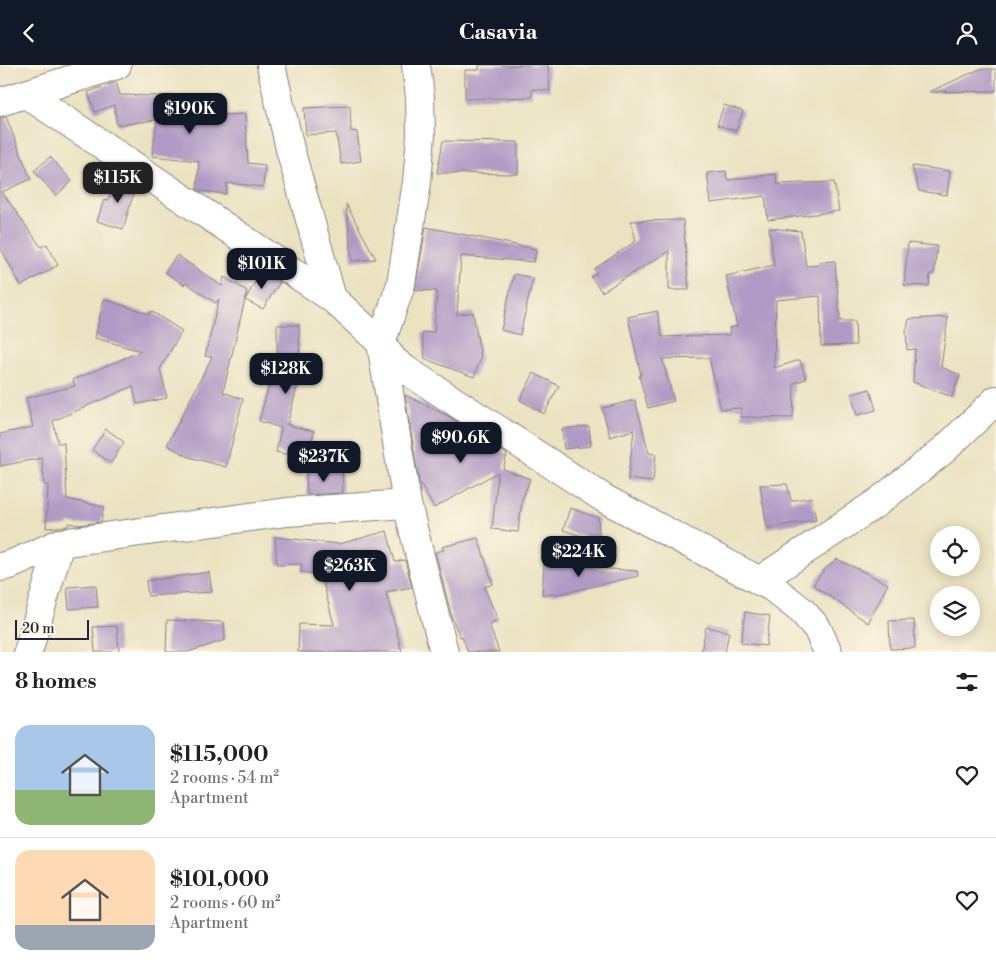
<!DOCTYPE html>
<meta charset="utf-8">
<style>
:root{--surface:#fff;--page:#f2f2f2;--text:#202124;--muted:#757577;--line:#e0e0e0;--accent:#111827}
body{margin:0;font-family:"Libre Bodoni",serif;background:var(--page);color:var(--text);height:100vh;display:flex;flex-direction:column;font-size:19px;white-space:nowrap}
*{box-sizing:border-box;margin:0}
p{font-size:16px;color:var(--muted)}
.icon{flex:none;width:28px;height:28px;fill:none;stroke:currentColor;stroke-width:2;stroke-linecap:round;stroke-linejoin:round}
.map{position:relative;height:587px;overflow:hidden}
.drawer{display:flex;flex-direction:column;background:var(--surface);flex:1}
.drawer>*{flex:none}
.buttons{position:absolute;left:930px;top:461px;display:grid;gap:10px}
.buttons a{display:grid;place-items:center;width:50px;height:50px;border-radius:50%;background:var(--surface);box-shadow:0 2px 12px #0003;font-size:25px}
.scale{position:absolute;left:15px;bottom:12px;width:74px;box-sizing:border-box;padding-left:5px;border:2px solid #22223b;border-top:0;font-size:14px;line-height:18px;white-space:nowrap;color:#22223b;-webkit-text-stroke:4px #fcf5e5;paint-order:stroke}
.price{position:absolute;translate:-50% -42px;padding:0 11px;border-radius:10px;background:var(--accent);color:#fff;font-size:16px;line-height:32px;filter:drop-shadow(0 1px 2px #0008)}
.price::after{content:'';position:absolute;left:50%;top:30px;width:15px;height:11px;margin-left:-8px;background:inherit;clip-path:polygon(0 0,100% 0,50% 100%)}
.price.current{background:#222;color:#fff}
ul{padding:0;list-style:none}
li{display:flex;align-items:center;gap:15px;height:125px;padding:0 15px}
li+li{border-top:1px solid var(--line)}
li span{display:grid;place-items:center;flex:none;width:140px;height:100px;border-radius:15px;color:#555}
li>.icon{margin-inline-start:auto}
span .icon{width:60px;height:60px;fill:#fffc;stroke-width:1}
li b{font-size:21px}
h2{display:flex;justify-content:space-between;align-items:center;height:60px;padding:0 15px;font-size:21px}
header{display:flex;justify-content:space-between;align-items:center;height:65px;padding:0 15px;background:var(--accent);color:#fff;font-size:22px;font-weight:700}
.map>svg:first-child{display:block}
</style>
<header><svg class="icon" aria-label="back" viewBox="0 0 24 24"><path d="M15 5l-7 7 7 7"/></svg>Casavia<svg class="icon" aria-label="person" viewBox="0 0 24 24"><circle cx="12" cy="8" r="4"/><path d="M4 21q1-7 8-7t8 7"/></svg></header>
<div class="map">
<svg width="996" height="587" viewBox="0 0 996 587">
<rect width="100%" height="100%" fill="#fcf5e5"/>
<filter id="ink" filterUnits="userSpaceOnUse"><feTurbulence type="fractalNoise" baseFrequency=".02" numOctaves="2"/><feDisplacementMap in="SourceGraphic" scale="10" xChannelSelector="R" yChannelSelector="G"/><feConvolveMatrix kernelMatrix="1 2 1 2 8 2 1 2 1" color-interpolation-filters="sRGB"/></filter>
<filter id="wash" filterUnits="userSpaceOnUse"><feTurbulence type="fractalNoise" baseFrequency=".0096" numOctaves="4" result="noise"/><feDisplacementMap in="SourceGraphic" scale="20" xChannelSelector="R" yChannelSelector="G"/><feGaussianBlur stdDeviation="1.12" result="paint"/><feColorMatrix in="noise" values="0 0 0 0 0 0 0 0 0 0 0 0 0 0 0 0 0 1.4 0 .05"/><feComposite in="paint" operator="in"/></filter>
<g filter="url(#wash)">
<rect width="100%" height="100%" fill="#eae2c0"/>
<g id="blocks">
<g fill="#b09ac5">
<path d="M 479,0 L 548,0 L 550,26 L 532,24 L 532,32 L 465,34 L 465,5 L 479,5 Z"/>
<path d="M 980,4 L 996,4 L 996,26 L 929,27 Z"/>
<path d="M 116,17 L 120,30 L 202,32 L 201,34 L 210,34 L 209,51 L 245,49 L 248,98 L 265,100 L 263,122 L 227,118 L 226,129 L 200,126 L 197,124 L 199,96 L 152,91 L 157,55 L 117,60 L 114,40 L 95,47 L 88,27 Z"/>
<path d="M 724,40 L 743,46 L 736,66 L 717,60 Z"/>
<path d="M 350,41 L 351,66 L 357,67 L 361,96 L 341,99 L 336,68 L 306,70 L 304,43 Z"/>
<path d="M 0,52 L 6,52 L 31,114 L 2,127 L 41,182 L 47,179 L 58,200 L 21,221 L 0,182 Z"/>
<path d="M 443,76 L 518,77 L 518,109 L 437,108 Z"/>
<path d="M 50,92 L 72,116 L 56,131 L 34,106 Z"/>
<path d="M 912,101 L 950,106 L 947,130 L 919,126 Z"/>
<path d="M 726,106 L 727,115 L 776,109 L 777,119 L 834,117 L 839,146 L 768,155 L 765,131 L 711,138 L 707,108 Z"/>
<path d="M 121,111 L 136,121 L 123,164 L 97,156 L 104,135 L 107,136 Z"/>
<path d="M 346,139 L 376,194 L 352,196 Z"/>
<path d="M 683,155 L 689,225 L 669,225 L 669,186 L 602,227 L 591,212 L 597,208 L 594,204 L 636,176 L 631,156 Z"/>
<path d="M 426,162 L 536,184 L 534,197 L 461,191 L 457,250 L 473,247 L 481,293 L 474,312 L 425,294 L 422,268 L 434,267 L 437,226 L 415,225 Z"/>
<path d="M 769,163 L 801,166 L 806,201 L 819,200 L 819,197 L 835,196 L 840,256 L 855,256 L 856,280 L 821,281 L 820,231 L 776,235 L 774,303 L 800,295 L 806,314 L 794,318 L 793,353 L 741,352 L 742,343 L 721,344 L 709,293 L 662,294 L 674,336 L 648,343 L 639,311 L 641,310 L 628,252 L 657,246 L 662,272 L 730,270 L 729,263 L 737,261 L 726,211 L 774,200 Z"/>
<path d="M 908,178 L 937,181 L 934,209 L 930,209 L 929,221 L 904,220 Z"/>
<path d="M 177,190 L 222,221 L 224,212 L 247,226 L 223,327 L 243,334 L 226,402 L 189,392 L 167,380 L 212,292 L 205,291 L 219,234 L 216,238 L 186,218 L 184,220 L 165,207 Z"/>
<path d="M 262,205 L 280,217 L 263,244 L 245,235 Z"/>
<path d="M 514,209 L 533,213 L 520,270 L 501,265 Z"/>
<path d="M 104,234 L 149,249 L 151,246 L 182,266 L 160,304 L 167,333 L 137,339 L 133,321 L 53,356 L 58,378 L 64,378 L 67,434 L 104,442 L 101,457 L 78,460 L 69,458 L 68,461 L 46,463 L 48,420 L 44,420 L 42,393 L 0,401 L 0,369 L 33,362 L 26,333 L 75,321 L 73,315 L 141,286 L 95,273 Z"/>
<path d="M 948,252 L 941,302 L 960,310 L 952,332 L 913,317 L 915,284 L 907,285 L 906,264 L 907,264 L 909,254 Z"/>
<path d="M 277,260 L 299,260 L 300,312 L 287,360 L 314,366 L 308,394 L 276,387 L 281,363 L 259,356 L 277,292 Z"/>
<path d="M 534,308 L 559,321 L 544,349 L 520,335 Z"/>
<path d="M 870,324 L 876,345 L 857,350 L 851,329 Z"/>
<path d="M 405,330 L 450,352 L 463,361 L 459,369 L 488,376 L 490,380 L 507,389 L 503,404 L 530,414 L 522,435 L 518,467 L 492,464 L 498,407 L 434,443 L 419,417 Z"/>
<path d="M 635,335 L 649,388 L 656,389 L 653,417 L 628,414 L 634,365 L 610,372 L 602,343 Z"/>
<path d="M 589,361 L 591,381 L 564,384 L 562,364 Z"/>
<path d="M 106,364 L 124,377 L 111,398 L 92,385 Z"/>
<path d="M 342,406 L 343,428 L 307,430 L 306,408 Z"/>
<path d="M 787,419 L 791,436 L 812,432 L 816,455 L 767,463 L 760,420 Z"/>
<path d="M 570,443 L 598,453 L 600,477 L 563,465 Z"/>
<path d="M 387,466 L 395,497 L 405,495 L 412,522 L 386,527 L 402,587 L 298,587 L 299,559 L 334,560 L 321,510 L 301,507 L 302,499 L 277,500 L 275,472 L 339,479 Z"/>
<path d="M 478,473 L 493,519 L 484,522 L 498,555 L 489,559 L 499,587 L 468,587 L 462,571 L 460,572 L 452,553 L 435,487 L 444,485 L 442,482 Z"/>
<path d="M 837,494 L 888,519 L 868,558 L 813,520 L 823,506 Z"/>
<path d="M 544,499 L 637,506 L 638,511 L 564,528 L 542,530 Z"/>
<path d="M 209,507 L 212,527 L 148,531 L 146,516 Z"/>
<path d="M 96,520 L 98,542 L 69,544 L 67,522 Z"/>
<path d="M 745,547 L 770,551 L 766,581 L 741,578 Z"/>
<path d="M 167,555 L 224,557 L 225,575 L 188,587 L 166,587 Z"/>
<path d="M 914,555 L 915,583 L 890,584 L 889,556 Z"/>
<path d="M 117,561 L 119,587 L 95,587 L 93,562 Z"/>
<path d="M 706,562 L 729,567 L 725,587 L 701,587 Z"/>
</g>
</g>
</g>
<g filter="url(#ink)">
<use href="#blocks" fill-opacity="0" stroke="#86827e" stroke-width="1"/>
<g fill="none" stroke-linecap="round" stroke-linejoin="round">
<defs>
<g id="minor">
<path d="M 271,0 L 290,84 L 332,233"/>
<path d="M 416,0 L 420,32 L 421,70 L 417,117 L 401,219 L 381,278 L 407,439 L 444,587"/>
<path d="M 26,29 L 332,233 L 381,278 L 393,295 L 406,305 L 605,434 L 773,523 L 802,546 L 817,563 L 828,587"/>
<path d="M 0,37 L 117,0"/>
<path d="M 0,502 L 10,500 L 60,478 L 287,447 L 407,439"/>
<path d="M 759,516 L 878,437 L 945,384 L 996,335"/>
<path d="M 28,587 L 60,478"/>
</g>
</defs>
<use href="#minor" stroke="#86827e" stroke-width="30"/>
<use href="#minor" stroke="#fff" stroke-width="28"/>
</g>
</g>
</svg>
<div class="buttons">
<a><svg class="icon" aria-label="locate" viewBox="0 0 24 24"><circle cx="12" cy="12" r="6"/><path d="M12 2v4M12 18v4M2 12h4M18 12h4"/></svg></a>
<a><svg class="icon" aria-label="layers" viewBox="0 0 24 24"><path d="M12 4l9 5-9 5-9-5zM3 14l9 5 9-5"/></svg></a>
</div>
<div class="scale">20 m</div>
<b class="price" style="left:190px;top:70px">$190K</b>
<b class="price current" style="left:118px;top:139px">$115K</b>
<b class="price" style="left:262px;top:225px">$101K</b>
<b class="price" style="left:286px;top:330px">$128K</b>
<b class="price" style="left:461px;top:399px">$90.6K</b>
<b class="price" style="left:324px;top:418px">$237K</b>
<b class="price" style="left:579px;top:513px">$224K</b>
<b class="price" style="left:350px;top:527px">$263K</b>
</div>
<section class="drawer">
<h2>8 homes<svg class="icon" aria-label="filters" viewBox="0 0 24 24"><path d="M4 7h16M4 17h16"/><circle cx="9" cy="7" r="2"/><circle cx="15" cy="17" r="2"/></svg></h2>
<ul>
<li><span style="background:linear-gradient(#a9c7e8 65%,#8fb573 0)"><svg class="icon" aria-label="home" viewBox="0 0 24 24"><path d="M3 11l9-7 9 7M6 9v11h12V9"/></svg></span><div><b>$115,000</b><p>2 rooms · 54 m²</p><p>Apartment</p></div><svg class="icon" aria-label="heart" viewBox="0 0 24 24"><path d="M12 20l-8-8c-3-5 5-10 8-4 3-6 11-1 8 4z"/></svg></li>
<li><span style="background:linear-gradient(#ffd9b3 75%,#9aa5b1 0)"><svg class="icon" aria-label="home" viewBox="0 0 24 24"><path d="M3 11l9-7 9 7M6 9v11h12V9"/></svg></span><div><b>$101,000</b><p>2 rooms · 60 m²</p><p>Apartment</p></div><svg class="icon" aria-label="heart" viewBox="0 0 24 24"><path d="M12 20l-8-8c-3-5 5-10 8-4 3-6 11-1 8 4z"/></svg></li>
</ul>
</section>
